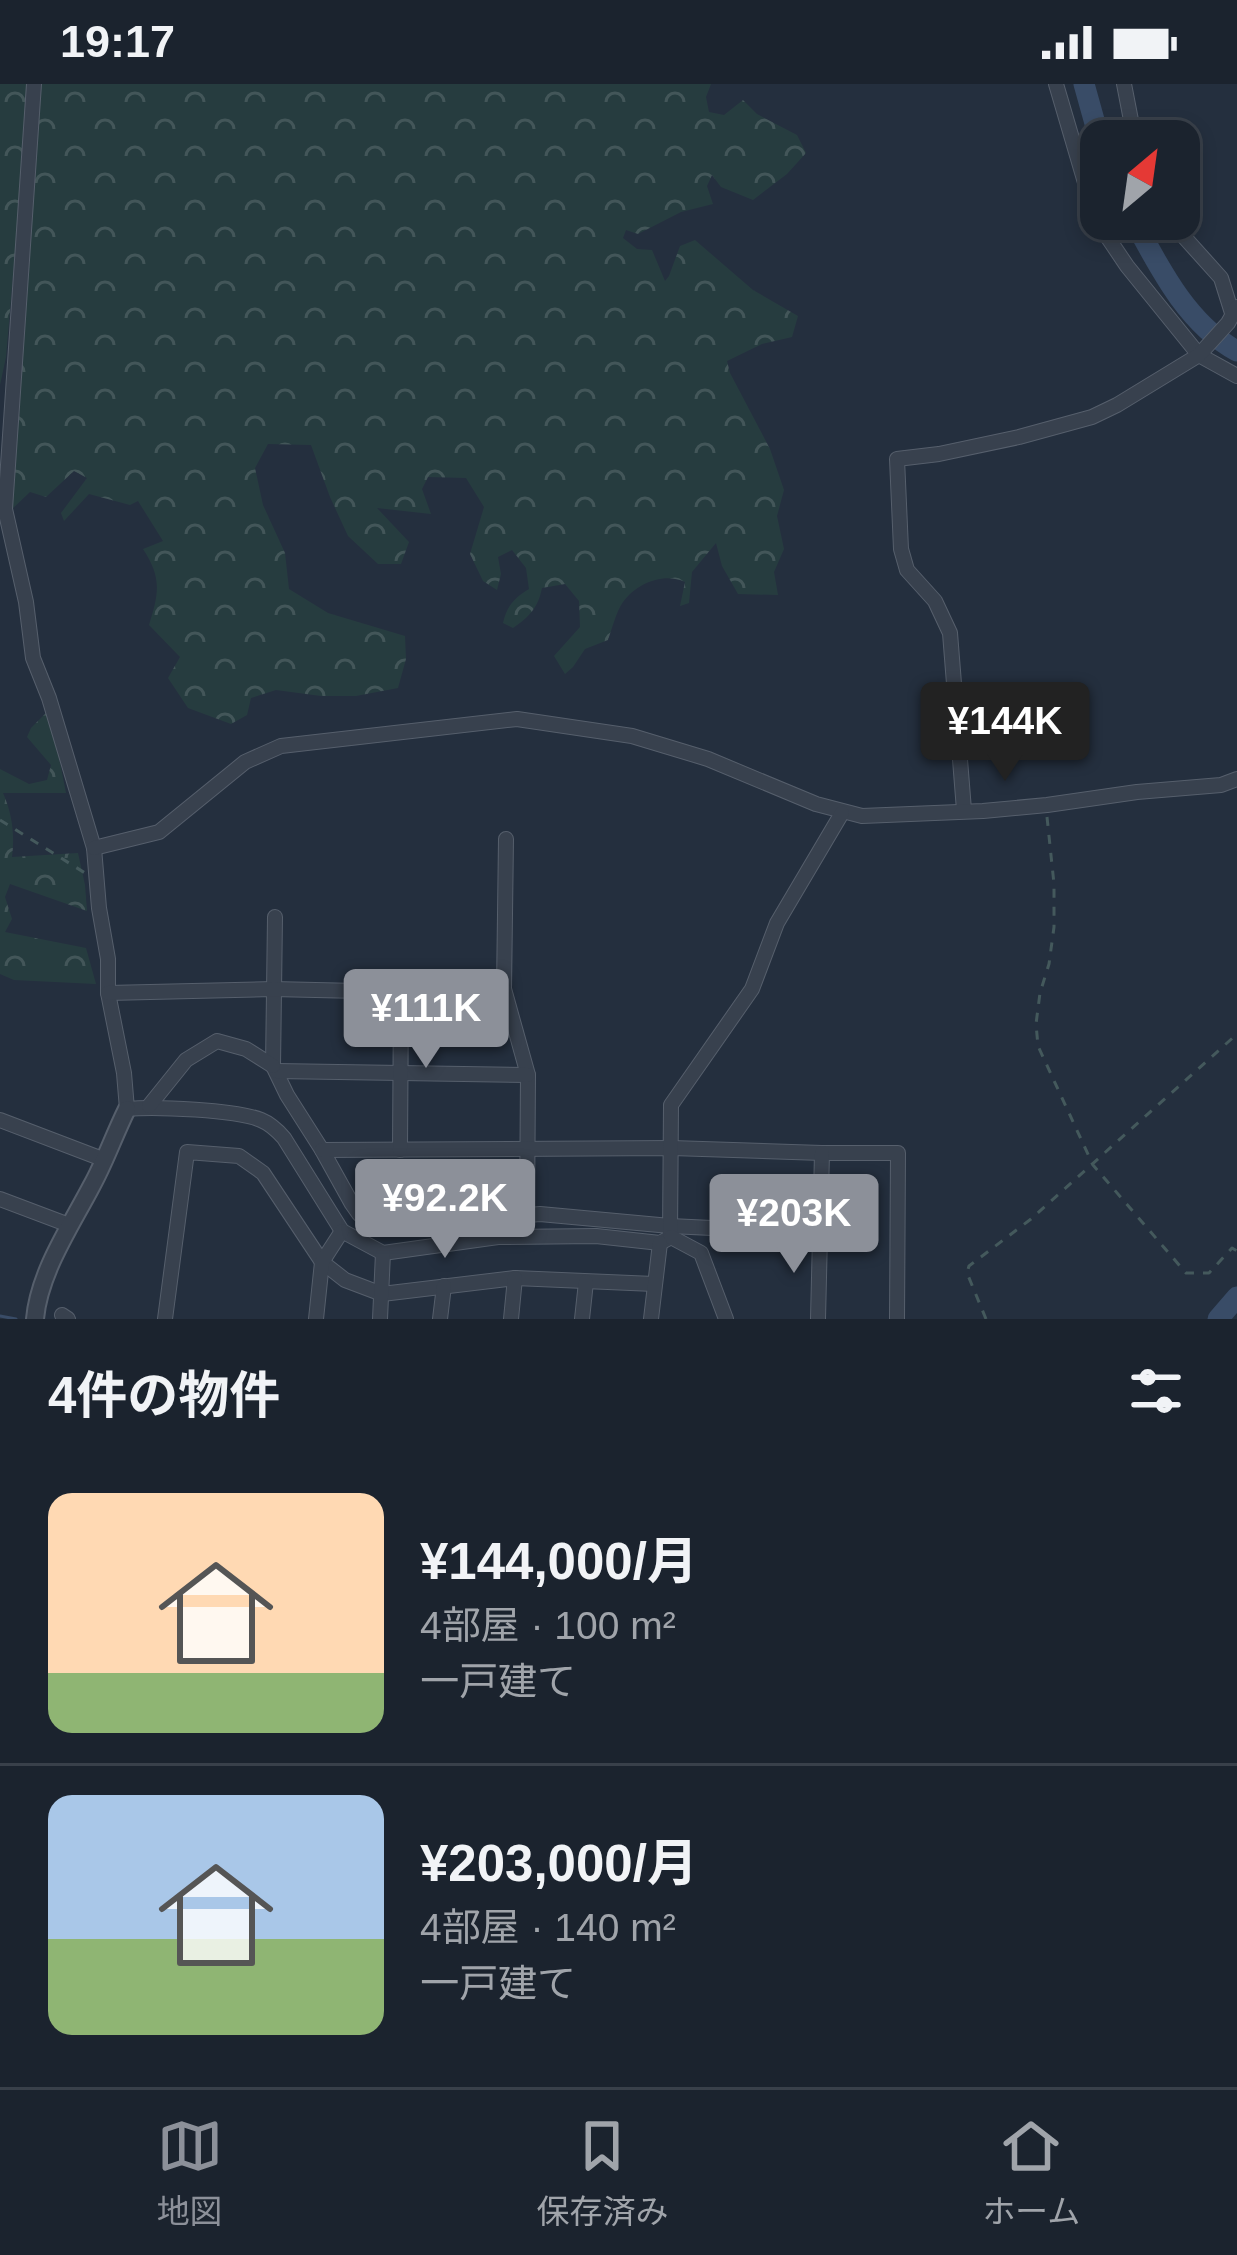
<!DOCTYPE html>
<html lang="ja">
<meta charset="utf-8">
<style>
:root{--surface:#1b232e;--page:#242b36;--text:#f1f3f6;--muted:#a0a4aa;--line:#39404a;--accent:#8c9099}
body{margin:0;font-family:Helvetica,"Noto Sans JP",sans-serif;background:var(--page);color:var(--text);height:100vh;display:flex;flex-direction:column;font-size:45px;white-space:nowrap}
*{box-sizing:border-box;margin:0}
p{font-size:39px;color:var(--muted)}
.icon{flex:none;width:66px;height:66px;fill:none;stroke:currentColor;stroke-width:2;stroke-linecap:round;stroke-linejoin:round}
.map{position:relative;height:1235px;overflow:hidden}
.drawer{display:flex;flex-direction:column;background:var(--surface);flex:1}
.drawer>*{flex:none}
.needle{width:78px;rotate:29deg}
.controls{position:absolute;left:1080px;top:36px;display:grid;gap:24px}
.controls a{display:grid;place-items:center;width:120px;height:120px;border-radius:24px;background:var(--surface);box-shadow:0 6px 18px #0003,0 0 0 3px var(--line);font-size:60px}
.price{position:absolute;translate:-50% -102px;padding:0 27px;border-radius:12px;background:var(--accent);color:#fff;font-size:39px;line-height:78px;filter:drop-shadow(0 3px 6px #0008)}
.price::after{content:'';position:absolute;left:50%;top:72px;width:36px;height:27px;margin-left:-18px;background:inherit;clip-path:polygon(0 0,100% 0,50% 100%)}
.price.current{background:#222;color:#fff}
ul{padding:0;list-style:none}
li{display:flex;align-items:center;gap:36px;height:300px;padding:0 48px}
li+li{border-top:3px solid var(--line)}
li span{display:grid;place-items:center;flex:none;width:336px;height:240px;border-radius:24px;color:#555}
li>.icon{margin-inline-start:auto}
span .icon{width:144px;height:144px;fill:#fffc;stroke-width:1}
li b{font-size:51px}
h2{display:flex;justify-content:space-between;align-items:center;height:144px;padding:0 48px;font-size:51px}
.status{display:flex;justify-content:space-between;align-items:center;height:84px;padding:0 60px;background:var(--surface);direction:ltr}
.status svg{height:33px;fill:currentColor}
.menu{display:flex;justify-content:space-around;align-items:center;height:168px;border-top:3px solid var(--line);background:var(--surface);font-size:33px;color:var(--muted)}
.menu a{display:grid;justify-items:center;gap:6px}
.menu .current{color:var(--accent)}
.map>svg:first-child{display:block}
</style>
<div class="status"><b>19:17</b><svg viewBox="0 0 49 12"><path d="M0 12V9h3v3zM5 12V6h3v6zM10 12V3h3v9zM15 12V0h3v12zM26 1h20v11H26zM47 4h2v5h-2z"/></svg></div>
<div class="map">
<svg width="1237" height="1235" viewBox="0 0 1237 1235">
<defs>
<pattern id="forest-crowns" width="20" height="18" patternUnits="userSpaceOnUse" patternTransform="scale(3)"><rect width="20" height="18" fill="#263c3f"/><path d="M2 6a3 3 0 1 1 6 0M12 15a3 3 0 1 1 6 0" fill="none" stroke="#435659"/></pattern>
</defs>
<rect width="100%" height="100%" fill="#242f3e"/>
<g fill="url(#forest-crowns)">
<path d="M 0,0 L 711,0 L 706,13 L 709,28 L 724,31 L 743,16 L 757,30 L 797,51 L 806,69 L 787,90 L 753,116 L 721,103 L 712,91 L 707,102 L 713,120 L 681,128 L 638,150 L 626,146 L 623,154 L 637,165 L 652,166 L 665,197 L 669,192 L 680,162 L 695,156 L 753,206 L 798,232 L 792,253 L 762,260 L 727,277 L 730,289 L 770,365 L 784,406 L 777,432 L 784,465 L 774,488 L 778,511 L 738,510 L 722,482 L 716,459 L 692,488 L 689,519 L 680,522 L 685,498 C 664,488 637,499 623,518 C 616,528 612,545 608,556 L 585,565 L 573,583 L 565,590 L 554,572 L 580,543 L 579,517 L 565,500 L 542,504 C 538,524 529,533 513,544 L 503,539 C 507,522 514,514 529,505 L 526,484 L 512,466 L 498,473 L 501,490 L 497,506 L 483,497 L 470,470 L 484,423 L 466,394 L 428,393 L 422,405 L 431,430 L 377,424 L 409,458 L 401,480 L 378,480 L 348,452 L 330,413 L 311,361 L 268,360 L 255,384 L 263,421 L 285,469 L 289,505 L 328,529 L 405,552 L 406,575 L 398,604 L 356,612 L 321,612 L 276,606 L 251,614 L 247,631 L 231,640 L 188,624 L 168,594 L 180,573 L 149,541 C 159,509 162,494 143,465 L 163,457 L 138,417 L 130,421 L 89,410 L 64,437 L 61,429 L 87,394 L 74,387 L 46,413 L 30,408 L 10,427 C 18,329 31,231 18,133 L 6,273 L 0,301 Z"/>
<path d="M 47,628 L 51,633 L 66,709 L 3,709 C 12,729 15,751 12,773 L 78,769 L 85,801 L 87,827 L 10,800 L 5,813 L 12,835 L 5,848 L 86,864 L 96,900 L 14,896 L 0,890 L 0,685 L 29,700 L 47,696 L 51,681 L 27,653 L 31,644 Z"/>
</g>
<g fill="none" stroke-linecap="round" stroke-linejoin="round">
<path stroke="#394c67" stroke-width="3" d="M 0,1232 L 16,1235"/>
<g stroke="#394c67" stroke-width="21">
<path d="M 1084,0 L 1101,61"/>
<path d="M 1133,135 C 1159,183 1187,240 1237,267"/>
<path d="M 1218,1235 L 1237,1213"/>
</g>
<defs>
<g id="minor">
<path d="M 34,0 L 5,425 L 26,518 L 33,574 L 49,614 L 94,764 L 99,824 L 108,875 L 108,909 L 124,989 L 127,1025 C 155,1022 237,1026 261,1036 C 271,1040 277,1046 284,1054 L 342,1147 L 383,1169 L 498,1153 L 596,1152 L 660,1159 L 671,1153"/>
<path d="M 1056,0 L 1096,136 L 1127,182 L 1199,271 L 1237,292"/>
<path d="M 1124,0 L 1135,57"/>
<path d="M 1168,135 L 1221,194 L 1232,229"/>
<path d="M 964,726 L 950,549 L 935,517 L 907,486 L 901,465 L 897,375 L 939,370 L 1019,353 L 1092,333 L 1117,321 L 1199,271 L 1228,239 L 1237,223"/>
<path d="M 506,755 L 504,905 L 528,991 L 527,1132"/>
<path d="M 94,764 L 159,748 L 245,678 L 281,662 L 517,635 L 632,652 L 708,675 L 816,720 L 862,732 L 983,727 L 1047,721 L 1137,708 L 1221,701 L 1237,695"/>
<path d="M 275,833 L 273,982 L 287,1011 L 322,1066 L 352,1120 L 359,1130 L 383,1144 L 540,1130 L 670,1142 L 819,1149"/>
<path d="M 108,909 L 273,905 L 401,908 L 504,905"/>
<path d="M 276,987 L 528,991"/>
<path d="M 149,1022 L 186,976 L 217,957 L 246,965 L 273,982"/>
<path d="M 0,1036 L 105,1076"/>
<path d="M 322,1066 L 672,1064 L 822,1069 L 898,1069 L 897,1235"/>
<path d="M 400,1066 L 401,908"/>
<path d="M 0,1115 L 69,1141"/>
<path d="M 670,1150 L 671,1021 L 752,905 L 777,839 L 842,729"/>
<path d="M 671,1153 L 701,1169 L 726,1235"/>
<path d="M 64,1235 L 62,1231 L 68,1235"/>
<path d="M 165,1235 L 187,1068 L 239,1072 L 263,1089 L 322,1178 L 345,1196 L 382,1210 L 515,1194 L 654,1200"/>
<path d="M 316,1235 L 322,1178 L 342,1147"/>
<path d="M 380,1235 L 383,1169"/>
<path d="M 440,1235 L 444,1202"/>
<path d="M 511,1235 L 515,1194"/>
<path d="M 582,1235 L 586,1198"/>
<path d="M 651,1235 L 660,1159"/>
<path d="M 818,1235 L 822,1069"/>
</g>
<path id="tertiary" d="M 35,1235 C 39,1189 70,1143 91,1103 C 105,1078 114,1051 127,1025"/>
</defs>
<use href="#minor" stroke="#565f6c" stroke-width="16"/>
<use href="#tertiary" stroke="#565f6c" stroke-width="20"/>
<g stroke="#44595c" stroke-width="3" stroke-dasharray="9 9" stroke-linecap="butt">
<path d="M 1047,733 L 1054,800 L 1054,843 L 1049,880 L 1040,909 L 1036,940 L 1038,962 L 1093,1081 L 1186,1189 L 1209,1189 L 1232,1164 L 1237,1167"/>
<path d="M 0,736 L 85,789"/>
<path d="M 986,1235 L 967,1189 L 969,1182 L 1031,1135 L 1237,950"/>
</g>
<use href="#minor" stroke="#38414e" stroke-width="14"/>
<use href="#tertiary" stroke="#38414e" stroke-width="16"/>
</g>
</svg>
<div class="controls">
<a><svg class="needle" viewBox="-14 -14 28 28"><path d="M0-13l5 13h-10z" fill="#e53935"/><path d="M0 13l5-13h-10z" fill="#a0a4aa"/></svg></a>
</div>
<b class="price current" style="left:1005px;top:700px">¥144K</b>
<b class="price" style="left:426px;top:987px">¥111K</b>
<b class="price" style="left:445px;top:1177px">¥92.2K</b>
<b class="price" style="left:794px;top:1192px">¥203K</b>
</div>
<section class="drawer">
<h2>4件の物件<svg class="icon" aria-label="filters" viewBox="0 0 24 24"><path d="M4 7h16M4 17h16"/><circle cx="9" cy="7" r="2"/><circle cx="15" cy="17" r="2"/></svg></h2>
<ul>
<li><span style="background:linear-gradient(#ffd9b3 75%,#8fb573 0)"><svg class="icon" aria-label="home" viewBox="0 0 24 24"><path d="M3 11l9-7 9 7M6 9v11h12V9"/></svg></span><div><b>¥144,000/月</b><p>4部屋 · 100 m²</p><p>一戸建て</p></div></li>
<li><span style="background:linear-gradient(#a9c7e8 60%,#8fb573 0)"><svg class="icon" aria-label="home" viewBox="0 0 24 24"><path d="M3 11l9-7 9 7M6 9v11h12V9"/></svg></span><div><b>¥203,000/月</b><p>4部屋 · 140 m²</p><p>一戸建て</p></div></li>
</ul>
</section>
<nav class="menu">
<a class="current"><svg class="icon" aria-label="map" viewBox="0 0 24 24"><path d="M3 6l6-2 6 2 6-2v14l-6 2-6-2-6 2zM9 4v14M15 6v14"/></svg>地図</a>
<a><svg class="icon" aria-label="saved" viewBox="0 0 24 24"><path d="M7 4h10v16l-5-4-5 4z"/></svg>保存済み</a>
<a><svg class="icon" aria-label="home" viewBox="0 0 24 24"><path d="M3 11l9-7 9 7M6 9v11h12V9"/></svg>ホーム</a>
</nav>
